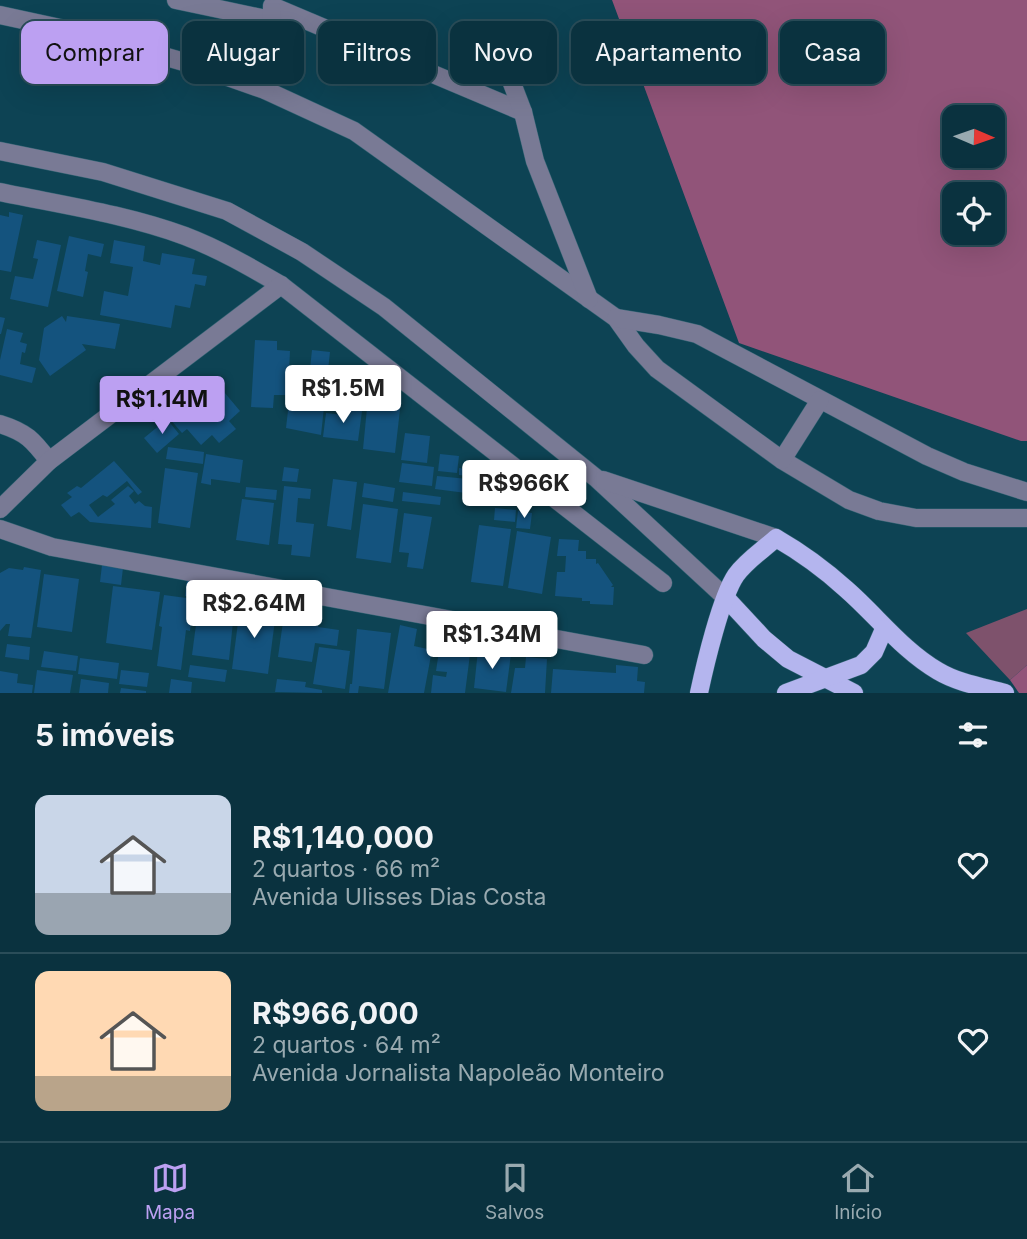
<!DOCTYPE html>
<html lang="pt">
<meta charset="utf-8">
<style>
:root{--surface:#0a323f;--page:#183e4a;--text:#f1f3f6;--muted:#99aab0;--line:#2a4d59;--accent:#bca0f2}
body{margin:0;font-family:Inter,sans-serif;background:var(--page);color:var(--text);height:100vh;display:flex;flex-direction:column;font-size:26px;white-space:nowrap}
*{box-sizing:border-box;margin:0}
p{font-size:23px;color:var(--muted)}
.icon{flex:none;width:38px;height:38px;fill:none;stroke:currentColor;stroke-width:2;stroke-linecap:round;stroke-linejoin:round}
.map{position:relative;height:693px;overflow:hidden}
.side{display:flex;flex-direction:column;background:var(--surface);flex:1}
.side>*{flex:none}
.hud{position:absolute;left:21px;top:21px;width:985px;height:63px;display:flex;gap:14px}
.needle{width:46px;rotate:92deg}
.tools{position:absolute;left:942px;top:105px;display:grid;gap:14px}
.tools a{display:grid;place-items:center;width:63px;height:63px;border-radius:14px;background:var(--surface);box-shadow:0 7px 28px #0002,0 0 0 2px var(--line);font-size:35px}
.price{position:absolute;translate:-50% -60px;padding:0 16px;border-radius:7px;background:#fff;color:#222;font-size:23px;line-height:46px;filter:drop-shadow(0 2px 4px #0008)}
.price::after{content:'';position:absolute;left:50%;top:42px;width:21px;height:16px;margin-left:-10px;background:inherit;clip-path:polygon(0 0,100% 0,50% 100%)}
.price.selected{background:var(--accent);color:#111}
ul{padding:0;list-style:none}
li{display:flex;align-items:center;gap:21px;height:175px;padding:0 35px}
li+li{border-top:2px solid var(--line)}
li span{display:grid;place-items:center;flex:none;width:196px;height:140px;border-radius:14px;color:#555}
li>.icon{margin-inline-start:auto}
span .icon{width:84px;height:84px;fill:#fffc;stroke-width:1}
li b{font-size:30px}
h2{display:flex;justify-content:space-between;align-items:center;height:84px;padding:0 35px;font-size:30px}
.tag{padding:0 24px;border-radius:14px;background:var(--surface);box-shadow:0 7px 28px #0002,0 0 0 2px var(--line);font-size:24px;line-height:63px}
.tag.selected{background:var(--accent);color:#111}
.dock{display:flex;justify-content:space-around;align-items:center;height:98px;border-top:2px solid var(--line);background:var(--surface);font-size:19px;color:var(--muted)}
.dock a{display:grid;justify-items:center;gap:4px}
.dock .selected{color:var(--accent)}
.map>svg:first-child{display:block}
</style>
<div class="map">
<svg width="1027" height="693" viewBox="0 0 1027 693">
<rect width="100%" height="100%" fill="#0d4354"/>
<path fill="#7e526c" d="M 1027,609 L 1027,665 L 1010,680 L 966,633 Z"/>
<g fill="#915479" fill-rule="evenodd">
<path d="M 612,0 L 1027,0 L 1027,441 L 1021,441 L 739,343 ZM 954,117 L 992,117 L 992,156 L 954,156 ZM 954,194 L 992,194 L 992,233 L 954,233 Z"/>
<path d="M 1027,665 L 1027,693 L 1019,693 L 1010,680 Z"/>
</g>
<g fill="#14537e">
<path d="M 9,212 L 23,215 L 11,272 L 0,270 L 0,215 L 9,217 Z"/>
<path d="M 69,236 L 104,244 L 101,257 L 88,254 L 85,271 L 88,272 L 83,297 L 57,291 Z"/>
<path d="M 37,240 L 61,245 L 48,307 L 10,299 L 15,276 L 33,279 L 38,259 L 33,258 Z"/>
<path d="M 114,240 L 145,246 L 143,261 L 160,265 L 162,253 L 195,259 L 192,274 L 207,276 L 205,286 L 195,284 L 190,308 L 175,305 L 171,328 L 100,315 L 104,291 L 128,296 L 133,267 L 110,263 Z"/>
<path d="M 62,316 L 66,322 L 67,316 L 120,324 L 115,349 L 82,344 L 86,350 L 50,376 L 39,360 L 44,328 Z"/>
<path d="M 0,317 L 5,318 L 1,334 L 0,334 Z"/>
<path d="M 7,329 L 23,333 L 20,342 L 27,344 L 25,353 L 22,352 L 20,364 L 36,368 L 32,383 L 0,375 L 0,360 Z"/>
<path d="M 255,340 L 277,341 L 277,350 L 290,351 L 288,395 L 274,395 L 273,408 L 251,407 Z"/>
<path d="M 312,350 L 330,352 L 321,435 L 286,428 L 293,367 L 310,369 Z"/>
<path d="M 332,366 L 344,368 L 343,372 L 363,374 L 359,406 L 340,404 L 339,411 L 327,410 Z"/>
<path d="M 214,380 L 240,411 L 229,421 L 236,429 L 219,443 L 212,435 L 201,445 L 187,429 L 182,433 L 169,418 Z"/>
<path d="M 368,398 L 401,401 L 395,453 L 363,449 Z"/>
<path d="M 344,409 L 362,411 L 358,441 L 323,437 L 326,413 L 343,415 Z"/>
<path d="M 167,419 L 179,434 L 157,453 L 144,438 Z"/>
<path d="M 405,433 L 430,436 L 427,463 L 401,460 Z"/>
<path d="M 168,447 L 204,452 L 203,464 L 166,459 Z"/>
<path d="M 206,454 L 243,460 L 240,483 L 211,479 L 211,485 L 201,483 Z"/>
<path d="M 440,454 L 459,456 L 457,473 L 438,471 Z"/>
<path d="M 114,461 L 142,492 L 138,495 L 127,481 L 107,497 L 103,495 L 89,505 L 98,517 L 115,504 L 111,500 L 128,486 L 134,491 L 129,496 L 135,504 L 139,501 L 145,506 L 152,507 L 151,528 L 90,522 L 79,512 L 71,517 L 61,505 L 72,497 L 67,493 L 77,486 L 81,488 Z"/>
<path d="M 402,463 L 434,467 L 432,486 L 399,482 Z"/>
<path d="M 284,467 L 299,469 L 297,482 L 282,481 Z"/>
<path d="M 165,468 L 198,473 L 190,528 L 158,523 Z"/>
<path d="M 459,468 L 470,470 L 469,476 L 459,475 Z"/>
<path d="M 437,476 L 468,479 L 466,493 L 435,489 Z"/>
<path d="M 471,478 L 479,479 L 477,497 L 469,496 Z"/>
<path d="M 333,479 L 357,482 L 351,530 L 327,526 Z"/>
<path d="M 364,483 L 395,488 L 393,502 L 362,497 Z"/>
<path d="M 284,486 L 311,489 L 310,499 L 298,498 L 296,522 L 314,524 L 310,557 L 291,555 L 292,545 L 278,544 Z"/>
<path d="M 246,487 L 277,490 L 276,500 L 245,497 Z"/>
<path d="M 403,492 L 441,497 L 440,505 L 402,501 Z"/>
<path d="M 242,499 L 274,503 L 269,545 L 236,540 Z"/>
<path d="M 363,504 L 398,509 L 391,563 L 356,558 Z"/>
<path d="M 495,508 L 516,510 L 515,522 L 494,520 Z"/>
<path d="M 518,511 L 532,513 L 530,529 L 516,528 Z"/>
<path d="M 404,513 L 432,517 L 423,569 L 407,567 L 409,553 L 399,552 Z"/>
<path d="M 479,525 L 511,529 L 503,586 L 471,582 Z"/>
<path d="M 517,531 L 551,537 L 542,594 L 508,588 Z"/>
<path d="M 559,539 L 579,540 L 578,551 L 586,551 L 586,559 L 596,559 L 596,564 L 598,563 L 613,585 L 611,587 L 614,587 L 613,605 L 590,604 L 590,601 L 582,601 L 582,598 L 555,596 L 557,572 L 565,572 L 566,556 L 557,556 Z"/>
<path d="M 102,565 L 123,568 L 121,585 L 100,582 Z"/>
<path d="M 24,567 L 41,570 L 31,638 L 8,636 L 10,624 L 6,624 L 0,631 L 0,573 L 9,568 L 23,570 Z"/>
<path d="M 44,574 L 79,579 L 72,632 L 37,627 Z"/>
<path d="M 187,580 L 204,582 L 201,598 L 185,596 Z"/>
<path d="M 113,586 L 160,592 L 152,650 L 106,643 Z"/>
<path d="M 164,595 L 194,599 L 190,631 L 186,630 L 181,670 L 157,666 L 162,627 L 159,626 Z"/>
<path d="M 203,599 L 237,603 L 235,618 L 201,614 Z"/>
<path d="M 240,607 L 276,612 L 268,674 L 232,669 Z"/>
<path d="M 284,615 L 319,620 L 318,627 L 339,630 L 337,646 L 315,643 L 312,662 L 278,657 Z"/>
<path d="M 197,617 L 233,622 L 229,660 L 192,655 Z"/>
<path d="M 400,625 L 417,629 L 414,646 L 432,650 L 424,693 L 388,693 Z"/>
<path d="M 357,629 L 391,633 L 384,689 L 359,686 L 358,693 L 349,693 L 350,684 L 352,684 Z"/>
<path d="M 459,637 L 472,639 L 465,693 L 431,693 L 433,675 L 446,677 L 447,672 L 436,671 L 439,651 L 457,653 Z"/>
<path d="M 7,644 L 30,647 L 29,660 L 5,657 Z"/>
<path d="M 319,647 L 350,651 L 345,689 L 313,684 Z"/>
<path d="M 478,650 L 511,654 L 506,692 L 474,688 Z"/>
<path d="M 44,651 L 78,656 L 76,671 L 41,667 Z"/>
<path d="M 526,657 L 547,659 L 545,693 L 511,693 L 515,668 L 525,668 Z"/>
<path d="M 80,658 L 119,663 L 117,679 L 78,674 Z"/>
<path d="M 190,665 L 227,670 L 225,682 L 188,677 Z"/>
<path d="M 616,665 L 638,667 L 637,681 L 645,682 L 644,693 L 551,693 L 553,669 L 616,673 Z"/>
<path d="M 37,670 L 73,675 L 70,693 L 34,693 Z"/>
<path d="M 121,670 L 149,673 L 147,687 L 119,684 Z"/>
<path d="M 0,671 L 18,674 L 17,683 L 33,685 L 32,693 L 0,693 Z"/>
<path d="M 81,679 L 109,683 L 108,693 L 79,693 Z"/>
<path d="M 171,679 L 192,682 L 191,693 L 169,693 Z"/>
<path d="M 277,679 L 306,682 L 305,687 L 322,690 L 322,693 L 275,692 Z"/>
<path d="M 121,688 L 146,691 L 146,693 L 120,693 Z"/>
</g>
<g fill="none" stroke-linecap="round" stroke-linejoin="round">
<defs>
<g id="minor">
<path d="M 176,0 L 271,20"/>
<path d="M 272,6 L 523,112"/>
<path d="M 0,15 L 83,33 L 191,64 L 265,90 L 354,131 L 616,318 L 636,346 L 657,369 L 782,460 L 849,500 L 879,511 L 916,518 L 1027,518"/>
<path d="M 505,65 L 523,112 L 535,161 L 589,299"/>
<path d="M 265,90 L 272,9"/>
<path d="M 0,151 L 103,172 L 227,211 L 302,252 L 384,307 L 596,478 L 726,598"/>
<path d="M 0,192 C 62,205 125,214 185,236 C 219,249 250,267 281,285 L 663,583"/>
<path d="M 616,318 L 659,325 L 697,334 L 927,456 L 964,472 L 1027,492"/>
<path d="M 0,424 C 26,432 33,440 49,461"/>
<path d="M 782,460 L 820,400"/>
<path d="M 603,480 L 776,538"/>
<path d="M 0,509 L 49,461 L 281,285"/>
<path d="M 0,529 L 52,547 L 644,655"/>
</g>
<g id="major">
<path d="M 726,598 L 764,639 L 788,659 L 854,693"/>
<path d="M 699,693 C 705,665 721,597 736,575 C 747,560 763,550 776,538 C 802,553 824,569 846,589 C 877,616 902,650 938,671 C 958,683 983,687 1005,693"/>
<path d="M 786,693 L 861,665 L 874,652 L 884,629"/>
</g>
</defs>
<use href="#minor" stroke="#326373" stroke-width="19"/>
<use href="#major" stroke="#326373" stroke-width="19"/>
<use href="#minor" stroke="#797a95" stroke-width="18"/>
<use href="#major" stroke="#b4b5ee" stroke-width="18"/>
</g>
</svg>
<div class="tools">
<a><svg class="needle" viewBox="-14 -14 28 28"><path d="M0-13l5 13h-10z" fill="#e53935"/><path d="M0 13l5-13h-10z" fill="#99aab0"/></svg></a>
<a><svg class="icon" aria-label="locate" viewBox="0 0 24 24"><circle cx="12" cy="12" r="6"/><path d="M12 2v4M12 18v4M2 12h4M18 12h4"/></svg></a>
</div>
<b class="price" style="left:343px;top:425px">R$1.5M</b>
<b class="price selected" style="left:162px;top:436px">R$1.14M</b>
<b class="price" style="left:524px;top:520px">R$966K</b>
<b class="price" style="left:254px;top:640px">R$2.64M</b>
<b class="price" style="left:492px;top:671px">R$1.34M</b>
<div class="hud">
<a class="tag selected">Comprar</a>
<a class="tag">Alugar</a>
<a class="tag">Filtros</a>
<a class="tag">Novo</a>
<a class="tag">Apartamento</a>
<a class="tag">Casa</a>
</div>
</div>
<section class="side">
<h2>5 imóveis<svg class="icon" aria-label="filters" viewBox="0 0 24 24"><path d="M4 7h16M4 17h16"/><circle cx="9" cy="7" r="2"/><circle cx="15" cy="17" r="2"/></svg></h2>
<ul>
<li><span style="background:linear-gradient(#c9d6e8 70%,#9aa5b1 0)"><svg class="icon" aria-label="home" viewBox="0 0 24 24"><path d="M3 11l9-7 9 7M6 9v11h12V9"/></svg></span><div><b>R$1,140,000</b><p>2 quartos · 66 m²</p><p>Avenida Ulisses Dias Costa</p></div><svg class="icon" aria-label="heart" viewBox="0 0 24 24"><path d="M12 20l-8-8c-3-5 5-10 8-4 3-6 11-1 8 4z"/></svg></li>
<li><span style="background:linear-gradient(#ffd9b3 75%,#b9a48a 0)"><svg class="icon" aria-label="home" viewBox="0 0 24 24"><path d="M3 11l9-7 9 7M6 9v11h12V9"/></svg></span><div><b>R$966,000</b><p>2 quartos · 64 m²</p><p>Avenida Jornalista Napoleão Monteiro</p></div><svg class="icon" aria-label="heart" viewBox="0 0 24 24"><path d="M12 20l-8-8c-3-5 5-10 8-4 3-6 11-1 8 4z"/></svg></li>
</ul>
</section>
<nav class="dock">
<a class="selected"><svg class="icon" aria-label="map" viewBox="0 0 24 24"><path d="M3 6l6-2 6 2 6-2v14l-6 2-6-2-6 2zM9 4v14M15 6v14"/></svg>Mapa</a>
<a><svg class="icon" aria-label="saved" viewBox="0 0 24 24"><path d="M7 4h10v16l-5-4-5 4z"/></svg>Salvos</a>
<a><svg class="icon" aria-label="home" viewBox="0 0 24 24"><path d="M3 11l9-7 9 7M6 9v11h12V9"/></svg>Início</a>
</nav>
